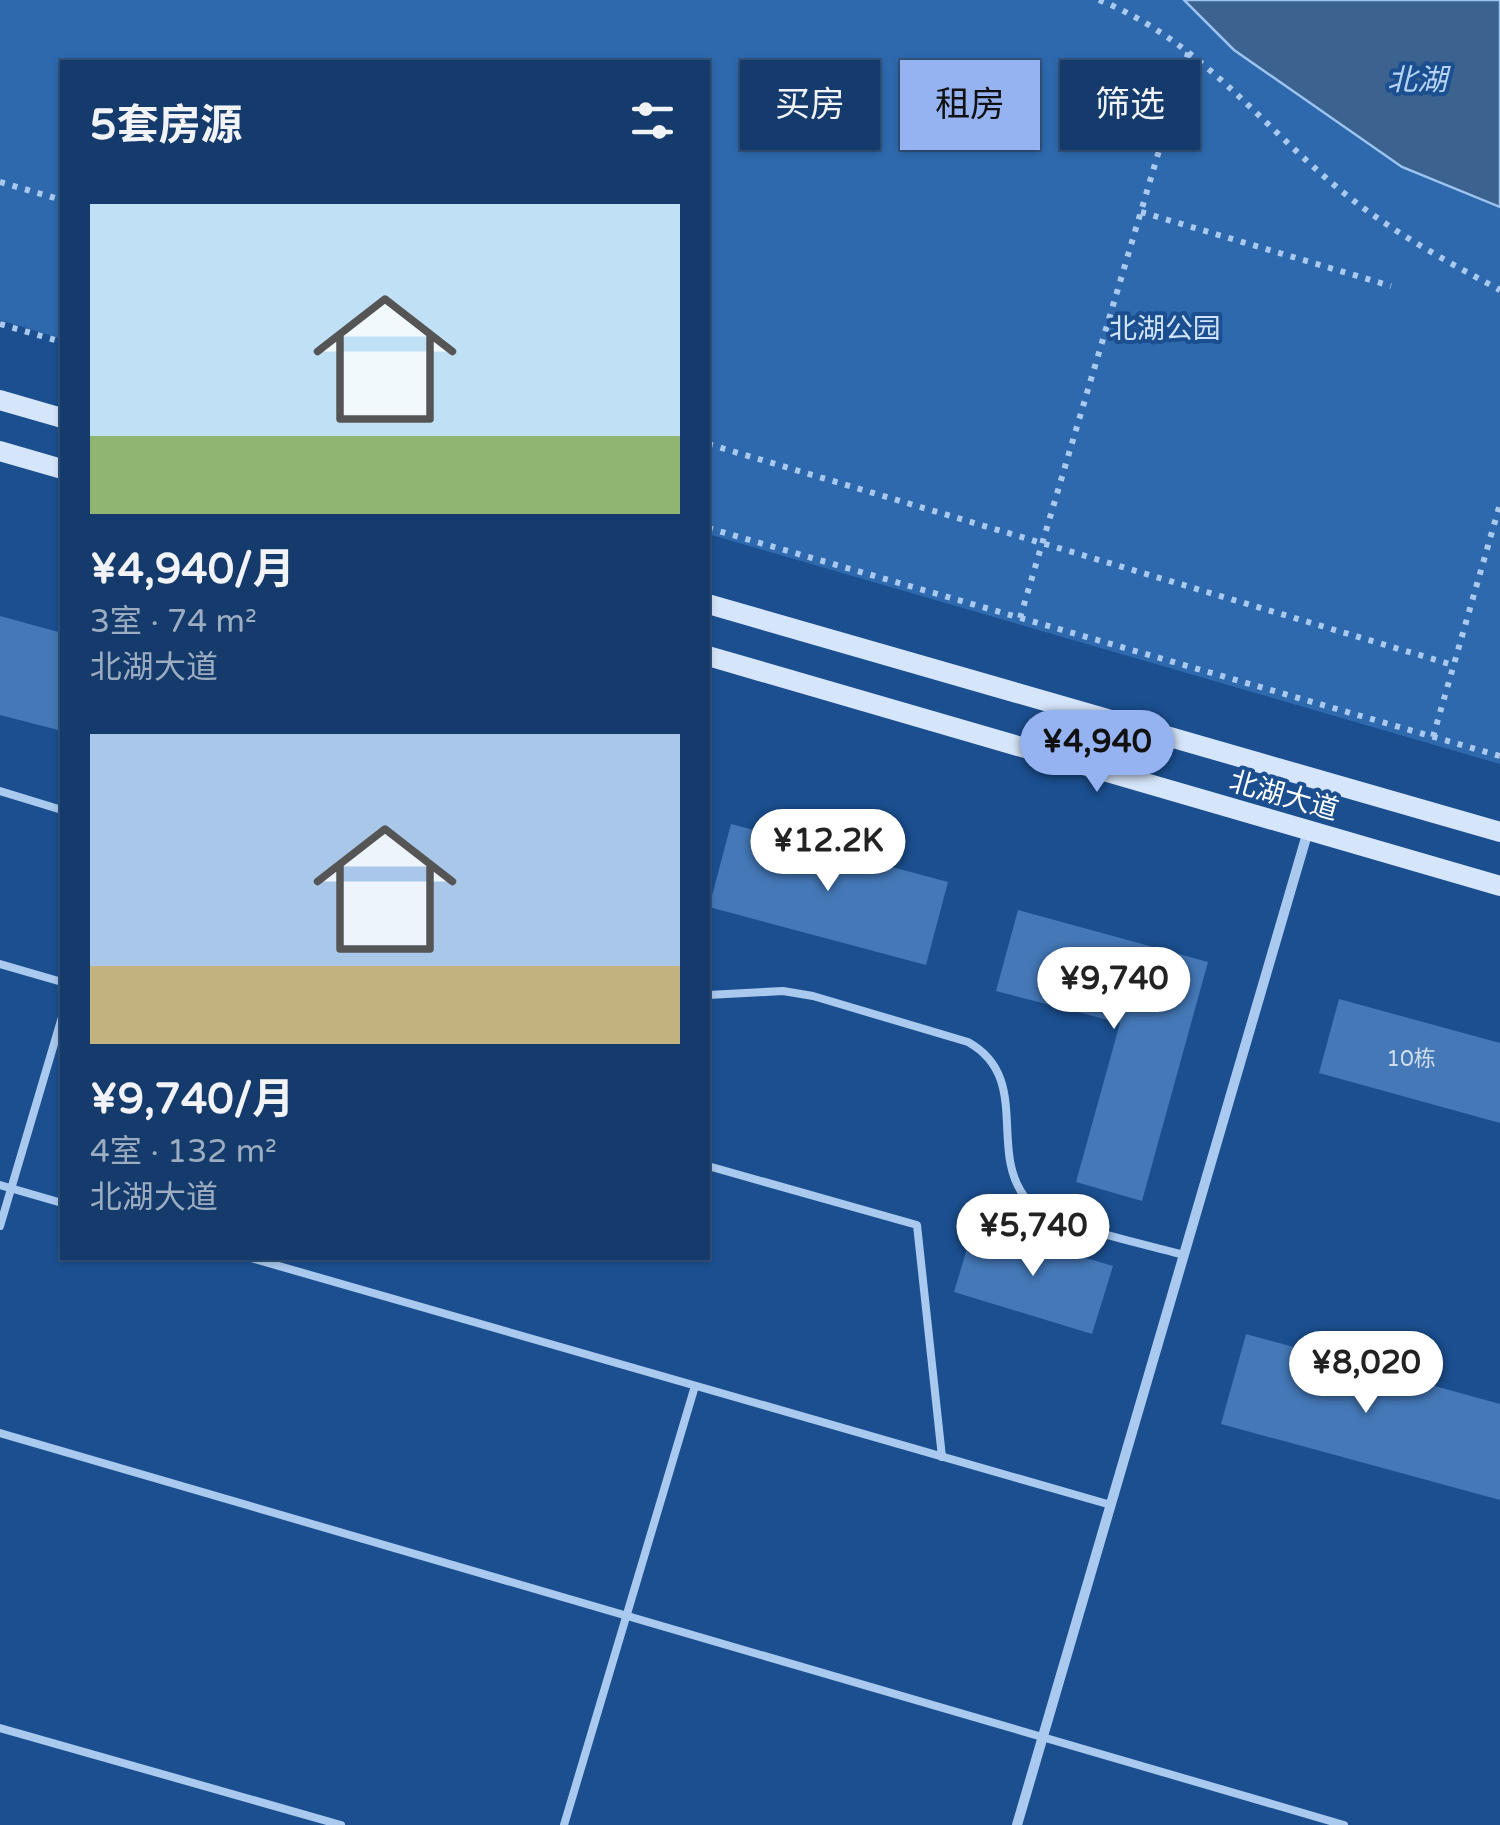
<!DOCTYPE html>
<html lang="zh">
<meta charset="utf-8">
<style>
:root{--surface:#143b6b;--page:#1d4271;--text:#f1f3f6;--muted:#9dadc1;--line:#33557e;--accent:#95b2f1}
body{margin:0;font-family:"Varela Round","Noto Sans SC",sans-serif;background:var(--page);color:var(--text);height:100vh;display:flex;flex-direction:column;font-size:38px;white-space:nowrap}
*{box-sizing:border-box;margin:0}
p{font-size:32px;color:var(--muted)}
.icon{flex:none;width:55px;height:55px;fill:none;stroke:currentColor;stroke-width:2;stroke-linecap:round;stroke-linejoin:round}
.map{position:relative;flex:1;overflow:hidden}
.side{position:absolute;left:60px;top:60px;width:650px;height:1200px;display:flex;flex-direction:column;background:var(--surface);border-radius:0px;box-shadow:0 2px 8px #0004,0 0 0 2px var(--line)}
.side>*{flex:none}
.guide{position:absolute;left:740px;top:60px;width:610px;height:90px;display:flex;gap:20px}
.price{position:absolute;translate:-50% -85px;padding:0 22px;border-radius:35px;background:#fff;color:#222;font-size:32px;line-height:65px;filter:drop-shadow(0 2px 5px #0008)}
.price::after{content:'';position:absolute;left:50%;top:60px;width:30px;height:22px;margin-left:-15px;background:inherit;clip-path:polygon(0 0,100% 0,50% 100%)}
.price.active{background:var(--accent);color:#111}
ul{padding:0;list-style:none}
li{display:grid;align-content:center;gap:20px;height:530px;padding:0 30px}
li span{display:grid;place-items:center;height:310px;border-radius:0px;color:#555}
li>.icon{margin-inline-start:auto}
span .icon{width:180px;height:180px;fill:#fffc;stroke-width:1}
li b{font-size:42px}
h2{display:flex;justify-content:space-between;align-items:center;height:120px;padding:0 30px;font-size:42px}
.pill{padding:0 35px;border-radius:0px;background:var(--surface);box-shadow:0 2px 8px #0004,0 0 0 2px var(--line);font-size:35px;line-height:90px}
.pill.active{background:var(--accent);color:#111}
.map>svg:first-child{display:block}
</style>
<div class="map">
<svg width="1500" height="1825" viewBox="0 0 1500 1825">
<rect width="100%" height="100%" fill="#1b4f8f"/>
<path fill="#2e69ad" d="M 0,0 L 1500,0 L 1500,764 L 708,534 L 708,62 L 62,62 L 62,339 L 0,320 Z"/>
<path fill="#3c6290" stroke="#9cc4f0" stroke-width="2.5" d="M 1184,0 L 1500,0 L 1500,207 L 1402,167 L 1234,50 Z"/>
<g fill="#4478b7">
<path d="M 0,616 L 62,633 L 62,731 L 0,715 Z"/>
<path d="M 731,824 L 948,882 L 926,965 L 709,907 Z"/>
<path d="M 1018,910 L 1208,962 L 1142,1201 L 1076,1182 L 1120,1023 L 996,991 Z"/>
<path d="M 1339,999 L 1500,1043 L 1500,1123 L 1319,1073 Z"/>
<path d="M 974,1225 L 1113,1266 L 1092,1334 L 954,1292 Z"/>
<path d="M 1246,1334 L 1500,1404 L 1500,1500 L 1221,1424 Z"/>
</g>
<g fill="none" stroke-linecap="round" stroke-linejoin="round">
<g stroke="#a9c9ee" stroke-width="6" stroke-dasharray="5 8" stroke-linecap="butt">
<path d="M 1099,0 C 1200,40 1262,127 1344,193 C 1392,232 1446,261 1500,290"/>
<path d="M 0,182 L 62,200"/>
<path d="M 1141,212 L 1391,286"/>
<path d="M 0,324 L 62,342"/>
<path d="M 708,444 L 1453,665"/>
<path d="M 708,528 L 1500,756"/>
<path d="M 1020,618 L 1189,50"/>
<path d="M 1433,737 L 1500,504"/>
</g>
<g stroke="#a9c9ee" stroke-width="8">
<path d="M 0,791 L 62,810"/>
<path d="M 0,964 L 62,982"/>
<path d="M 708,995 L 783,991 L 813,996 L 968,1042 C 1031,1077 989,1148 1024,1196 C 1047,1226 1147,1244 1184,1255"/>
<path d="M 708,1166 L 917,1225 L 942,1457"/>
<path d="M 0,1185 L 62,1203"/>
<path d="M 0,1226 L 62,1017"/>
<path d="M 251,1258 L 1111,1505"/>
<path d="M 0,1433 L 1344,1825"/>
<path d="M 0,1728 L 341,1825"/>
<path d="M 564,1825 L 695,1386"/>
</g>
<path stroke="#a9c9ee" stroke-width="10" d="M 1017,1825 L 1308,831"/>
<g stroke="#d6e6fa" stroke-width="20">
<path d="M 0,400 L 62,418"/>
<path d="M 0,451 L 62,469"/>
<path d="M 708,604 L 1500,832"/>
<path d="M 708,656 L 1500,886"/>
</g>
</g>
<g text-anchor="middle" stroke-width="8" stroke-linejoin="round" paint-order="stroke">
<g font-size="22" fill="#d0dded">
<text x="1411" y="1066">10栋</text>
</g>
<g font-size="28" fill="#cfe3fa" stroke="#1b4f8f">
<text x="1165" y="338">北湖公园</text>
</g>
<g font-size="28" fill="#fff" stroke="#1b4f8f">
<text transform="translate(1284 795) rotate(16)" y="10">北湖大道</text>
</g>
<g font-size="30" font-style="italic" fill="#b5d3f5" stroke="#1b4f8f">
<text x="1417" y="90">北湖</text>
</g>
</g>
</svg>
<b class="price active" style="left:1097px;top:795px">¥4,940</b>
<b class="price" style="left:828px;top:894px">¥12.2K</b>
<b class="price" style="left:1114px;top:1032px">¥9,740</b>
<b class="price" style="left:1033px;top:1279px">¥5,740</b>
<b class="price" style="left:1366px;top:1416px">¥8,020</b>
<div class="guide">
<a class="pill">买房</a>
<a class="pill active">租房</a>
<a class="pill">筛选</a>
</div>
<section class="side">
<h2>5套房源<svg class="icon" aria-label="filters" viewBox="0 0 24 24"><path d="M4 7h16M4 17h16"/><circle cx="9" cy="7" r="2"/><circle cx="15" cy="17" r="2"/></svg></h2>
<ul>
<li><span style="background:linear-gradient(#bfe0f5 75%,#8fb573 0)"><svg class="icon" aria-label="home" viewBox="0 0 24 24"><path d="M3 11l9-7 9 7M6 9v11h12V9"/></svg></span><div><b>¥4,940/月</b><p>3室 · 74 m²</p><p>北湖大道</p></div></li>
<li><span style="background:linear-gradient(#a9c7e8 75%,#c2b280 0)"><svg class="icon" aria-label="home" viewBox="0 0 24 24"><path d="M3 11l9-7 9 7M6 9v11h12V9"/></svg></span><div><b>¥9,740/月</b><p>4室 · 132 m²</p><p>北湖大道</p></div></li>
</ul>
</section>
</div>
